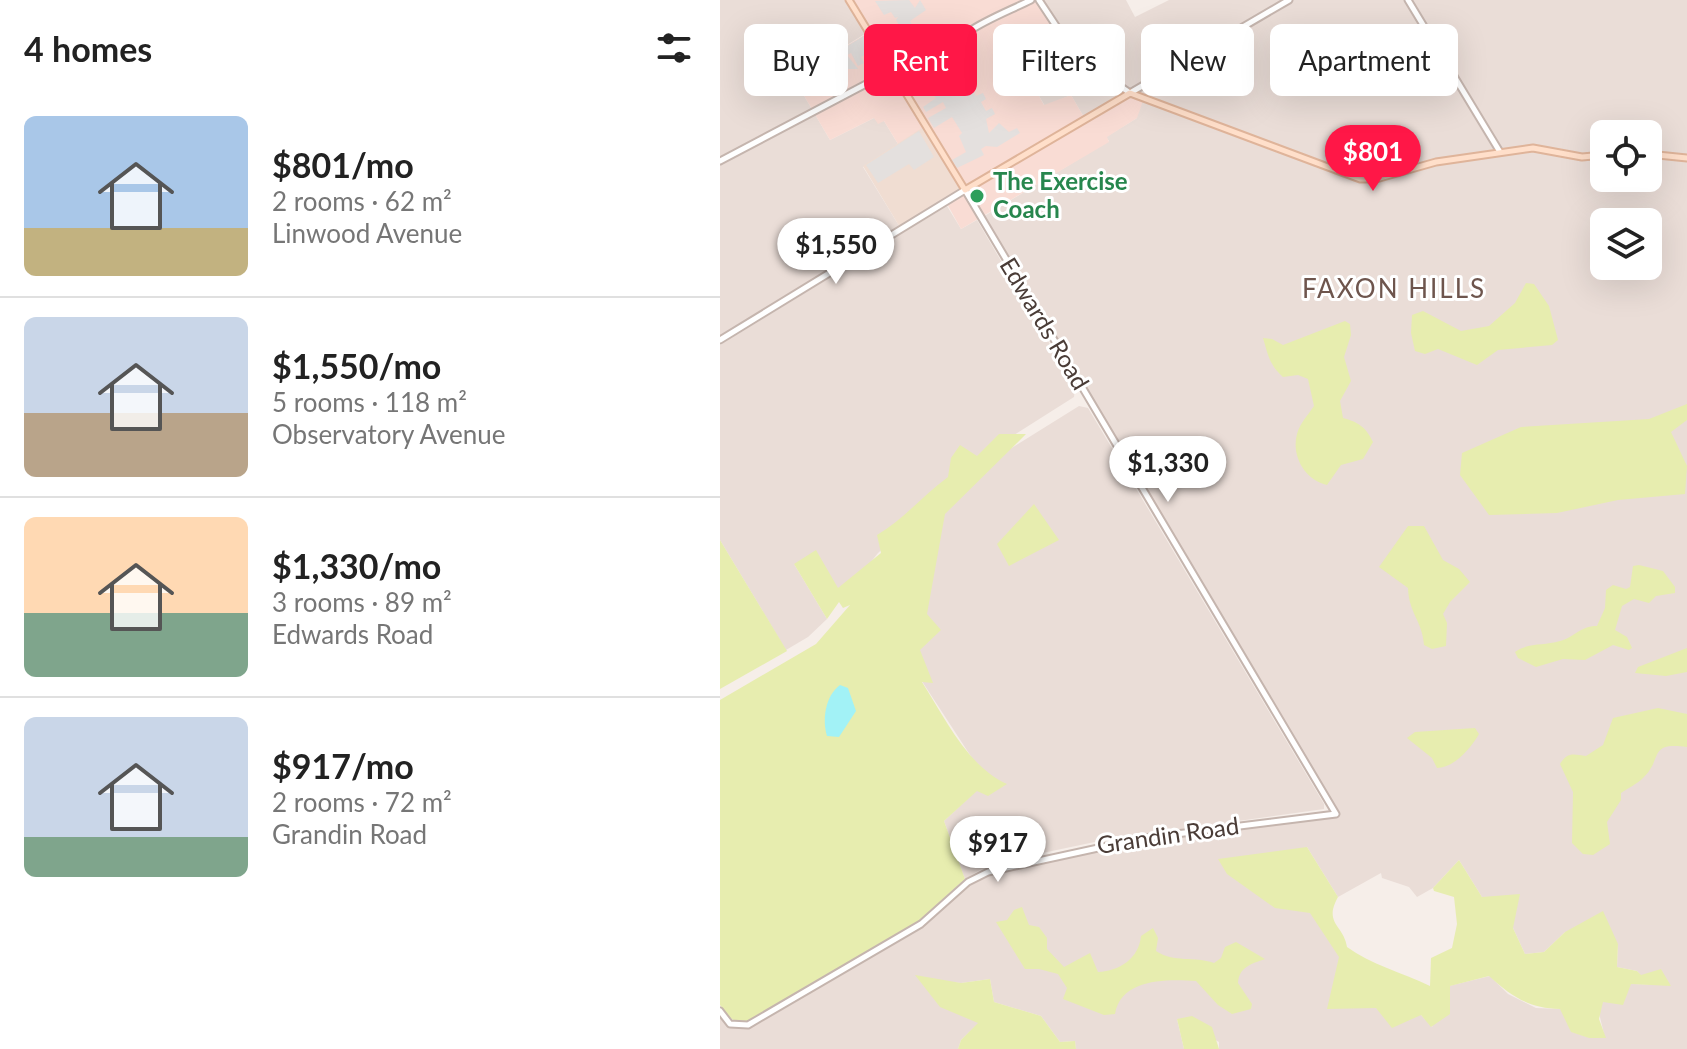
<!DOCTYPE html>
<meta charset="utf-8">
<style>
:root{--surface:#fff;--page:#f2f2f2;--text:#222;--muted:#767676;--line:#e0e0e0;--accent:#ff1747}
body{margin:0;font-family:Lato,sans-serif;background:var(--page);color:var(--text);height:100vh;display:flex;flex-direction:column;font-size:30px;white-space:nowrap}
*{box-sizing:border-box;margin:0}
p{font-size:26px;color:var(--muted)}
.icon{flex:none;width:44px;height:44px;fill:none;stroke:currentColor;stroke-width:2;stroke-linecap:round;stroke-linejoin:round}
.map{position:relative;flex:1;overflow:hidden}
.drawer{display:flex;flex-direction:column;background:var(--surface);width:720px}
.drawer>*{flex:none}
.hud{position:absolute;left:24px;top:24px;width:760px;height:72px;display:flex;gap:16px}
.controls{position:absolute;left:870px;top:120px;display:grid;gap:16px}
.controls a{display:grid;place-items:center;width:72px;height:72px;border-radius:12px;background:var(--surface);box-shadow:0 8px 32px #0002;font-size:40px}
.price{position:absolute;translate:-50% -68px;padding:0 18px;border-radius:28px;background:#fff;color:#222;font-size:26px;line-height:52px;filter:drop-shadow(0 2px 4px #0008)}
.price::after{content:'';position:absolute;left:50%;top:48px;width:24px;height:18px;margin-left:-12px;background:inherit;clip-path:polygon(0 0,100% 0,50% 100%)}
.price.current{background:var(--accent);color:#fff}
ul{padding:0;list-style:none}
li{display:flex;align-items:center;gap:24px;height:200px;padding:0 24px}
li+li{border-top:2px solid var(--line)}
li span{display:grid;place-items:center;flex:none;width:224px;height:160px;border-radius:12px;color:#555}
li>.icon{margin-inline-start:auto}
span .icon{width:96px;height:96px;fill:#fffc;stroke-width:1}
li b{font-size:34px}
h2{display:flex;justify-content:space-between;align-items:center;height:96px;padding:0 24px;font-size:34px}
.tag{padding:0 28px;border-radius:12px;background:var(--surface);box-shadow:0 8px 32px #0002;font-size:28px;line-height:72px}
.tag.current{background:var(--accent);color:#fff}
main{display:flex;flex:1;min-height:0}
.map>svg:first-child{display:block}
</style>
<main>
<section class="drawer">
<h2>4 homes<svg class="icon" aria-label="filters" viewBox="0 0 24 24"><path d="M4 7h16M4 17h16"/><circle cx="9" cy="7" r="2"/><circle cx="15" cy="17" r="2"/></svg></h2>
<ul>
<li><span style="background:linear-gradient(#a9c7e8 70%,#c2b280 0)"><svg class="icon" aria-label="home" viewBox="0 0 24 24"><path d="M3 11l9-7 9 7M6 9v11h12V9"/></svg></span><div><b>$801/mo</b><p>2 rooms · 62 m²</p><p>Linwood Avenue</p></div></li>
<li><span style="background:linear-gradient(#c9d6e8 60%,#b9a48a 0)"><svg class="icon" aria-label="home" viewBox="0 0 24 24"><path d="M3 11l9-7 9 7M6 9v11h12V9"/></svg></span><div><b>$1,550/mo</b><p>5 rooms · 118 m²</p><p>Observatory Avenue</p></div></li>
<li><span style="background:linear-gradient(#ffd9b3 60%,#7fa58c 0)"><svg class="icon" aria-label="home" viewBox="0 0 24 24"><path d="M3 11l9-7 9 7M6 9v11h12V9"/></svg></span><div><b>$1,330/mo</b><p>3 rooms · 89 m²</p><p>Edwards Road</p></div></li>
<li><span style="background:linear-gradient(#c9d6e8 75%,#7fa58c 0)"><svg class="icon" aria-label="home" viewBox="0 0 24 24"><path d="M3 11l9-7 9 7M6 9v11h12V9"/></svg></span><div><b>$917/mo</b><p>2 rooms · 72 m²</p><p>Grandin Road</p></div></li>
</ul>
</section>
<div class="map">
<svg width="967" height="1049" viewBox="0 0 967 1049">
<rect width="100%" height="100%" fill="#f6eee9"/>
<g fill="#eaddd7" fill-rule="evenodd">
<path d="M 0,0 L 129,0 L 148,32 L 93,66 L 95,70 L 76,82 L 110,140 L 154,118 L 164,121 L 178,144 L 143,167 L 181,229 L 0,340 Z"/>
<path d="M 319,0 L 406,0 L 415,17 L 449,0 L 967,0 L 967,1049 L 499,1049 L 499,1042 L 457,1019 L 464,1049 L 356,1049 L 355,1041 L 340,1042 L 321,1016 L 274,1002 L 270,979 L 241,983 L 220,981 L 259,1023 L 241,1040 L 238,1049 L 0,1049 L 0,1011 L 10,1024 L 21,1026 L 201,924 L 241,887 L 268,872 L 375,847 L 615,814 L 261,218 L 389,141 L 386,137 L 417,118 L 365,119 L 351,95 L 325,106 L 303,69 L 299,44 ZM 884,134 L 928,134 L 928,178 L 884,178 ZM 884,222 L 928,222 L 928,266 L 884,266 ZM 587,847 L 618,897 L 661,873 L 662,878 L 689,887 L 697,897 L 713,888 L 739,860 L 762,897 L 793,928 L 805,954 L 824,952 L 845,932 L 898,944 L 897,967 L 917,971 L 921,976 L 930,974 L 950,985 L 911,984 L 877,1005 L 885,1038 L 840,1009 L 816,1008 L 788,994 L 770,976 L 729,986 L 712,1027 L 701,1015 L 656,1008 L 590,912 Z"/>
<path d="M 227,206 L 241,229 L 257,220 L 355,387 L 354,397 L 267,452 L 158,553 L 123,597 L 74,564 L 107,619 L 88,637 L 66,650 L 0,540 L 0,345 Z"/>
<path d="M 359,406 L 368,408 L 604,804 L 604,809 L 384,840 L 313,855 L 260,870 L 245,879 L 224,821 L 271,777 L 252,758 L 179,646 L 188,538 L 290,449 Z"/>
</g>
<path fill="#f9dcd4" d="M 129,0 L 319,0 L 335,25 L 299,44 L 311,64 L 304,69 L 324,105 L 351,95 L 365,119 L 410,93 L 424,98 L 417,118 L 387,137 L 389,142 L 241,229 L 226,202 L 205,127 L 178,144 L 164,121 L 158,124 L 154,118 L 110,140 L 76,82 L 95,70 L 93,66 L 148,33 Z"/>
<path fill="#f0ddd2" d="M 205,126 L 245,190 L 181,229 L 143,166 Z"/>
<g fill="#e7edaf">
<path d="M 806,283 L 814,284 L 829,306 L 838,340 L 832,345 L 778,350 L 757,365 L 718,349 L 705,354 L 695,351 L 691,333 L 692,315 L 703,311 L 741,331 L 769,326 L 795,303 Z"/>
<path d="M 625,321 L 630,324 L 631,335 L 624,357 L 631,381 L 620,401 L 623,418 C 638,422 646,427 653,442 L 643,459 L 621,465 L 607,485 C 585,480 571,456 577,434 C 580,423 588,415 594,406 L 588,379 L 578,375 L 563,377 C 549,365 548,354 543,338 L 552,339 L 563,345 Z"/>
<path d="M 967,404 L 967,420 L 951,432 L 967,466 L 965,494 L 898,500 L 837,513 L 769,515 L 740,475 L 742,453 L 801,427 L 929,419 Z"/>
<path d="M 279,434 L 306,434 L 225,514 L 207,614 L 221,630 L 200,650 L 213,683 L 202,682 C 225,718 247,766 287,784 L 268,796 L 257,791 L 224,821 L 245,879 L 198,922 L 30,1020 C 14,1026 9,1017 0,1005 L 0,700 L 96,644 L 130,605 L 123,608 L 119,602 L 107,619 L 74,564 L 96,550 L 118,588 L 161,553 L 157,535 C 183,520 202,496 228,477 L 231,458 L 240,445 L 257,456 Z"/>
<path d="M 314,504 L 339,540 L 289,566 L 277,544 Z"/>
<path d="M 688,526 L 704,526 L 723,560 L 739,569 L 750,582 L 730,602 L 723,614 L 727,623 L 726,646 L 712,649 L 704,645 C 702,620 689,614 688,588 L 659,567 Z"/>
<path d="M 0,540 L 67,651 L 0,689 Z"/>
<path d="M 919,565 L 943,571 L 955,587 L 955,593 L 936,596 L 929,603 L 914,599 L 902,606 L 895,630 L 907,637 L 912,648 L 909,650 L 893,645 L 865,660 L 843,659 L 816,667 L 798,658 L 795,652 C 809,642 824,646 840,641 C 855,637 860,626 877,626 L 885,608 L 886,590 L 893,585 L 906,589 L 910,587 L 913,566 Z"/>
<path d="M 967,648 L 967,672 L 946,676 L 915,673 L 918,667 Z"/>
<path d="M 938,708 L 967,714 L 967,747 C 927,742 944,758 923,778 C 917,784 908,788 901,793 L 901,800 L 887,822 L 890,844 L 873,855 L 863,854 L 852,843 L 853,792 L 840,764 C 847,752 853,754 866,756 L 883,745 L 893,718 Z"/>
<path d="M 755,728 L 759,734 C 751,748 734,768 717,768 L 712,758 L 687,738 L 695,732 Z"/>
<path d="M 587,847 L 618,897 C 603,924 624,925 627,947 C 650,964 683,973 710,986 L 711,958 L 732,948 L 737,924 L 734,897 L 714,891 L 713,888 L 739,860 L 762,897 L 800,894 L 793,928 L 805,954 L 824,952 L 845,932 L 883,911 L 898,944 L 897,967 L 917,971 L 921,975 L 941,969 L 951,986 L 911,984 L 903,1005 L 883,1002 L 879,1019 L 886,1038 L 869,1038 L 851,1032 L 840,1009 C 809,1008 792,997 769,976 L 730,986 L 730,1014 L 711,1027 L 701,1015 L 672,1028 L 656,1008 L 607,1009 L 619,957 L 590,913 L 555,908 L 507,874 L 498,859 Z"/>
<path d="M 302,907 L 309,925 L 319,927 L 327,938 L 327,949 L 344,967 L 370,953 L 378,972 C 400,971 419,958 421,936 L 433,928 L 438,938 L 436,951 C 454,963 474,956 494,963 L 501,958 L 505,947 L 516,942 L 545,959 C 531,964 519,967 518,983 L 532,1004 L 531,1009 L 512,1014 L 498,1005 L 476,981 C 448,979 401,978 395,1014 L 384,1015 L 343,999 L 347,988 L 338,974 L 319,969 L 305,969 L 276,922 L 287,920 L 294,910 Z"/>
<path d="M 195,975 L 241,983 L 270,979 L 274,1002 L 321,1016 L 340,1042 L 355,1041 L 356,1049 L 238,1049 L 241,1040 L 258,1023 L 220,1007 Z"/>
<path d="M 472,1016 L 492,1027 L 499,1049 L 464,1049 L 457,1019 Z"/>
</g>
<g fill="#e4e0de">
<path d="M 189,0 L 195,8 L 200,0 L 206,10 L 190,21 L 194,29 L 185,34 L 176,20 L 178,17 L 175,18 L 171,12 L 164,15 L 155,1 Z"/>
<path d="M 144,36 L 152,50 L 141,57 L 144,63 L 138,66 L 131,53 L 127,55 L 138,69 L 121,69 L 112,74 L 106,72 L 104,60 Z"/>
<path d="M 223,75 L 226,80 L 230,78 L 236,86 L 243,82 L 242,78 L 245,76 L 256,96 L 263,93 L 266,99 L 261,102 L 266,111 L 272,108 L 275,114 L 266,119 L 269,133 L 279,123 L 289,132 L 297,128 L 300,133 L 277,147 L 266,146 L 261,149 L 264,155 L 237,168 L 232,160 L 246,152 L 239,136 L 242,133 L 232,117 L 214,128 L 208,118 L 226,108 L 223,102 L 206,112 L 203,107 L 216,98 L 205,85 Z"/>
<path d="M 199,131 L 214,157 L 194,170 L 189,164 L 158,183 L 146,165 Z"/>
</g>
<path fill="#a2f2f6" d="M 120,685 L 128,688 L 136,711 L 119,737 L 107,736 C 102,720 105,696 120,685 Z"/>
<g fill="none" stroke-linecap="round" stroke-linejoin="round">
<defs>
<g id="tertiary">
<path d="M 319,0 L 356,56 L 410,93 L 569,0"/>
<path d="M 688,0 L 780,152"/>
<path d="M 172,71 C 198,75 229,46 248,32 C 267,19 291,10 311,0"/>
<path d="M 0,161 L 165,74 L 188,56 L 225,36 L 245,34"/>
<path d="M 0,340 L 245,190 L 616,814 L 424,838 L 268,872 L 248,882 L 201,924 L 28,1025 L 10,1024 L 0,1011"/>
</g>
<g id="secondary">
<path d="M 129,0 L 245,190 L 410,93 L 640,179 L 656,179 L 716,162 L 813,148 L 862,157 L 884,155"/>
<path d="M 928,154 L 967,158"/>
</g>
</defs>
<use href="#tertiary" stroke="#c5b5ae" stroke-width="9"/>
<use href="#secondary" stroke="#dfb49a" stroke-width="9"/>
<use href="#tertiary" stroke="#fff" stroke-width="5"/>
<use href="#secondary" stroke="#ffdfca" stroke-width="5"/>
</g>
<circle fill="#2e9e5b" stroke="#fff" stroke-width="3" cx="257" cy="196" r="8"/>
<g text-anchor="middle" stroke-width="6" stroke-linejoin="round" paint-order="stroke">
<g font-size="24" font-weight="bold" fill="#27864d" stroke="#fff" text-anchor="start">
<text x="273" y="190">The Exercise<tspan x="273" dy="28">Coach</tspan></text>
</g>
<g font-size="24" fill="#4a3c37" stroke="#fff">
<text transform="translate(324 324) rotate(59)" y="8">Edwards Road</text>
<text transform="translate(448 836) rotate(-8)" y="8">Grandin Road</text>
</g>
<g font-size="26" letter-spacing="2" fill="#6e554d" stroke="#fff">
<text x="674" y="298">FAXON HILLS</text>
</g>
</g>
</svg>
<div class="controls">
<a><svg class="icon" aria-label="locate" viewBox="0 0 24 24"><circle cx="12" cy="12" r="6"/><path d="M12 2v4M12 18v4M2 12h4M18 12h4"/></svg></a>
<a><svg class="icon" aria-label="layers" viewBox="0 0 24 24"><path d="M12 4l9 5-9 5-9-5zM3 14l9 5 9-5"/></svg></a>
</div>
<b class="price current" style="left:653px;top:193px">$801</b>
<b class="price" style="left:116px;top:286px">$1,550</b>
<b class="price" style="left:448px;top:504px">$1,330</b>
<b class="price" style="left:278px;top:884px">$917</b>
<div class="hud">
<a class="tag">Buy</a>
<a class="tag current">Rent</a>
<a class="tag">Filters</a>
<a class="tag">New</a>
<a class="tag">Apartment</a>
</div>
</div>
</main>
